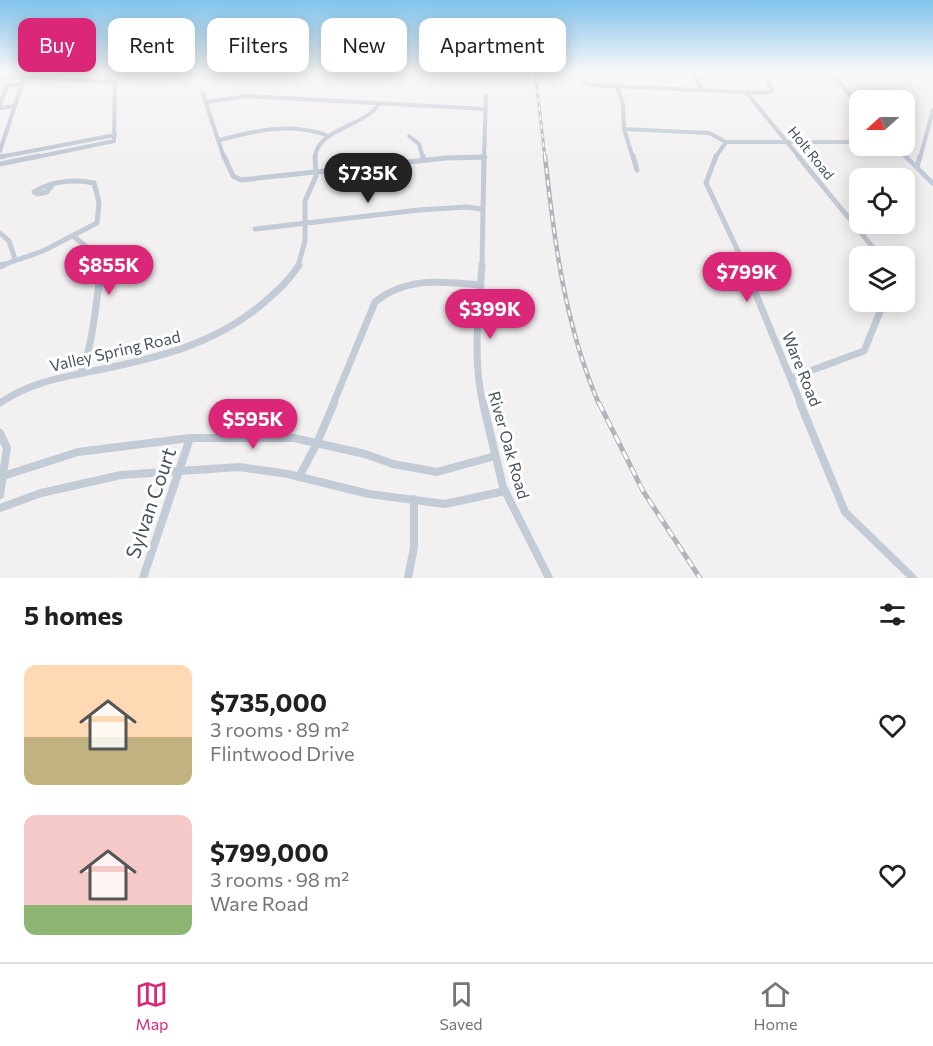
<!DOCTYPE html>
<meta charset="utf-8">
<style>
:root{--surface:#fff;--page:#f2f2f2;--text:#202124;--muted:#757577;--line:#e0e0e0;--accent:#db2777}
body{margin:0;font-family:Commissioner,sans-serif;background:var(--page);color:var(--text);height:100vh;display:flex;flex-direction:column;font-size:22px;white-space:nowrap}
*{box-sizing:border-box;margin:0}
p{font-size:20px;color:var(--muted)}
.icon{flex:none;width:33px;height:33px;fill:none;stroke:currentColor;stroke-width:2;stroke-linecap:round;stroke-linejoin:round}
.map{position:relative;height:578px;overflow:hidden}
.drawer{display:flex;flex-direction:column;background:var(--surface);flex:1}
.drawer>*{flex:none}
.guide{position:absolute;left:18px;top:18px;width:600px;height:54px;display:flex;gap:12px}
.needle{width:39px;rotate:249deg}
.fabs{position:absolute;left:849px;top:90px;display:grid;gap:12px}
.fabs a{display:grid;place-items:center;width:66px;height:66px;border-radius:12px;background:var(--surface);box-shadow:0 3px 15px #0003;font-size:30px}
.price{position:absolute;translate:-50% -51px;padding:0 14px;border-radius:21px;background:var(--accent);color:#fff;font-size:20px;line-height:39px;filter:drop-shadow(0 2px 3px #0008)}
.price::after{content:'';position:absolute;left:50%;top:36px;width:18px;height:14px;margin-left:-9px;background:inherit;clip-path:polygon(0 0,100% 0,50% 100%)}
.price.current{background:#222;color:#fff}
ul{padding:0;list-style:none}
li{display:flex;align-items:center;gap:18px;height:150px;padding:0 24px}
li span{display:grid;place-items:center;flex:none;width:168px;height:120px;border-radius:12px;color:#555}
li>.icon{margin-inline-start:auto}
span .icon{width:72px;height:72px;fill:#fffc;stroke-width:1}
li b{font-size:26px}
h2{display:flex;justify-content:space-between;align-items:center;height:72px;padding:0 24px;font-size:26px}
.pill{padding:0 21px;border-radius:12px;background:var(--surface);box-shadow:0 3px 15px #0003;font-size:21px;line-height:54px}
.pill.current{background:var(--accent);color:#fff}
.tab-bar{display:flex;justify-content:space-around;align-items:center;height:84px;border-top:2px solid var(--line);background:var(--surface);font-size:16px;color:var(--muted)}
.tab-bar a{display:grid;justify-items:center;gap:3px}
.tab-bar .current{color:var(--accent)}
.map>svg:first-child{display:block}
</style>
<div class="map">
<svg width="933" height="578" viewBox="0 0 933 578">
<rect width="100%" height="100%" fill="#f2f0f0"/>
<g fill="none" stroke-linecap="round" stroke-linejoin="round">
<g stroke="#c2cbd6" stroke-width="4">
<path d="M 15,71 L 4,79 L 24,77 L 115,82 L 114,141 L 32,158"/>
<path d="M 580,71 L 582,81 L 591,85 L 765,93 L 773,91 L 761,71"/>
<path d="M 692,71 L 702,90"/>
<path d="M 190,76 L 208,71"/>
<path d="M 617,87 L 623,104 L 624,129 L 633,158"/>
<path d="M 746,92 L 800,158"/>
<path d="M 203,94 L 224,158"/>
<path d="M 206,102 L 247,96 L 486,109"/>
<path d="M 0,104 L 7,86 L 22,84"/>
<path d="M 0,108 L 15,106"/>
<path d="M 624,129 L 709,133 L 726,142"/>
<path d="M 409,136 L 419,144 L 423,158"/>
<path d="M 220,140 C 257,130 292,122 329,136"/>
<path d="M 0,151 L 23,81 L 27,78"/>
<path d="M 0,157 L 115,135"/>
<path d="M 315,158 C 317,128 363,128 379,104"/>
<path d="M 461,158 L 485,157"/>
<path d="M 484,158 L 486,95"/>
<path d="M 715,158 L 726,142 L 860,142"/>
<path d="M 920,158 L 933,110"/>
</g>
<g stroke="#c2cbd6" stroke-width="5">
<path d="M 224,156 L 233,176 L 241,180 L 446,158 L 485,157"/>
<path d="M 423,156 L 424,160"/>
<path d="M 633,156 L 637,170"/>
<path d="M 716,156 L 706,183 L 745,266"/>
<path d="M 798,156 L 880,256"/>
<path d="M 0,157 L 5,156"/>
<path d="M 0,164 L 39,156"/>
<path d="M 917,167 L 920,156"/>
<path d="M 255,229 L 419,210 L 466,207 L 482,209"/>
<path d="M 0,233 L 9,241 L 15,259"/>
<path d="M 73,236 L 103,260 L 102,266"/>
<path d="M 0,266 L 43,251 L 97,223 L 99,202 L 94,183 C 75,179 50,181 34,192 L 37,194 L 47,192 L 52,185"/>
<path d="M 298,266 L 305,241 L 305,201 L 316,176 L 315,156"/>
<path d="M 482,266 L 484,156"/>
</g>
<g stroke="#c2cbd6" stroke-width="7">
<path d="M 482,265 C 479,311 472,359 483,404"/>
<path d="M 744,265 L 801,404"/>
<path d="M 0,266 L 3,265"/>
<path d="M 81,373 C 95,338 95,302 102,265"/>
<path d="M 791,378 L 864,351 L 884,302"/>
<path d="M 0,403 C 30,382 63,377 98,370 C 157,358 215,344 261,305 C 275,293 289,281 299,265"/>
<path d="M 333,404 L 375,302 C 407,276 442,282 480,285"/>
</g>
<g stroke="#c2cbd6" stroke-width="8">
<path d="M 483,403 L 503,487 L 549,578"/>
<path d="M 800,403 L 845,512 L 913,578"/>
<path d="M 0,433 L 7,448 L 0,495"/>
<path d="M 3,476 L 78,452 L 190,438 L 294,438 L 365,454 L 393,464 L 437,472 L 495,456"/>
<path d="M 299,477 L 317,443 L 334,403"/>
<path d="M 0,508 L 41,493 L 121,475 L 239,467 L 288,474 L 369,494 L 445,504 L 505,491"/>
<path d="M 143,578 L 190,438"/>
<path d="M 408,578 L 414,547 L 414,499"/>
</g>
<g fill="#c1ccda" fill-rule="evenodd">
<path d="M 827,71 L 832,71 L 860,103 L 860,109 Z"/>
<path d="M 892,146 L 898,146 L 933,180 L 933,186 L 931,185 Z"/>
</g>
<defs>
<path id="rail-far2" d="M 535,71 L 545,158"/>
<path id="rail-far1" d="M 545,156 C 554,240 565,326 599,404"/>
<path id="rail" d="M 599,403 L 643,491 L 700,578"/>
</defs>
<use href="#rail-far2" stroke="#b1b4bb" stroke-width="3"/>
<use href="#rail-far1" stroke="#b1b4bb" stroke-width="4.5"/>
<use href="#rail" stroke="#b1b4bb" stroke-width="5"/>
<use href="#rail-far2" stroke="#fff" stroke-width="1.5" stroke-dasharray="4.5" stroke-linecap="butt"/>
<use href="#rail-far1" stroke="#fff" stroke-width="2" stroke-dasharray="6" stroke-linecap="butt"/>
<use href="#rail" stroke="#fff" stroke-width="3" stroke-dasharray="9" stroke-linecap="butt"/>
</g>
<linearGradient id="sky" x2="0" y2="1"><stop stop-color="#80c2ec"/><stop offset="0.47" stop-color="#f9f8f8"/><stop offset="1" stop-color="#f9f8f8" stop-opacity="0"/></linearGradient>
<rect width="933" height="152" fill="url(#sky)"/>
<g text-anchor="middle" stroke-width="6" stroke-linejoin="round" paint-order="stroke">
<g font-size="14" fill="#46525f" stroke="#fff">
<text transform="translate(811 153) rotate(51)" y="5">Holt Road</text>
</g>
<g font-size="16" fill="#46525f" stroke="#fff">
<text transform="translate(115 351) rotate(-13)" y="6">Valley Spring Road</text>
<text transform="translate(802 369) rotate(68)" y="6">Ware Road</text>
<text transform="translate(509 445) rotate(74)" y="6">River Oak Road</text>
</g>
<g font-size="20" fill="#46525f" stroke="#fff">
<text transform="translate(151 503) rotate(-71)" y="7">Sylvan Court</text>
</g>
</g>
</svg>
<div class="fabs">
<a><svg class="needle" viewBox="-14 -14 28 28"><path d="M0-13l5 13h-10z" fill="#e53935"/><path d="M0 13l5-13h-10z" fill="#757577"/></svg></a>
<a><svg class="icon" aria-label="locate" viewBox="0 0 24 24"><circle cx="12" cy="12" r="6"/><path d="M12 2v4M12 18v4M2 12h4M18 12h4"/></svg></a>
<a><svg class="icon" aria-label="layers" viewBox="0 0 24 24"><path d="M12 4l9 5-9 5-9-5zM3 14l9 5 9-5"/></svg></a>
</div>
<b class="price current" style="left:368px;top:204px">$735K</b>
<b class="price" style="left:109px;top:296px">$855K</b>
<b class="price" style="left:747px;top:303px">$799K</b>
<b class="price" style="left:490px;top:340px">$399K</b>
<b class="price" style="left:253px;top:450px">$595K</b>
<div class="guide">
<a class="pill current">Buy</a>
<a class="pill">Rent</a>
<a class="pill">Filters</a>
<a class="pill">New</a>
<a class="pill">Apartment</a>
</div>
</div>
<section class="drawer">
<h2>5 homes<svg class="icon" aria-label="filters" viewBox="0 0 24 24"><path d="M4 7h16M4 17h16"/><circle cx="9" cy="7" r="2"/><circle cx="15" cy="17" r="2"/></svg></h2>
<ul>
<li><span style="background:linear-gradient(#ffd9b3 60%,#c2b280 0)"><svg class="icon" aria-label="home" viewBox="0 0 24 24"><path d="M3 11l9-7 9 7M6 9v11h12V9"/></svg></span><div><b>$735,000</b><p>3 rooms · 89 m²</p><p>Flintwood Drive</p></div><svg class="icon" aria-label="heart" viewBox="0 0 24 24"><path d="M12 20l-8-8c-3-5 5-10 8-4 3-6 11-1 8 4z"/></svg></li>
<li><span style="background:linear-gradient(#f6c9c9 75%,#8fb573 0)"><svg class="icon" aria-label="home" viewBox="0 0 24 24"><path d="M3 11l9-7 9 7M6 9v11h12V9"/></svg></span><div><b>$799,000</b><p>3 rooms · 98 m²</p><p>Ware Road</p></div><svg class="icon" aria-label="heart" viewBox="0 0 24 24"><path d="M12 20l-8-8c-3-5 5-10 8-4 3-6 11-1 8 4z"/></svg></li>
</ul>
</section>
<nav class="tab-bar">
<a class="current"><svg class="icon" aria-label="map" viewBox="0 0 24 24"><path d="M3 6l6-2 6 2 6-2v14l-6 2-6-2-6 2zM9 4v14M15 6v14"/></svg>Map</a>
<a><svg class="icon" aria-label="saved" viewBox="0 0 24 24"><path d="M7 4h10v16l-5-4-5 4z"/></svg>Saved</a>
<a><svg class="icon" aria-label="home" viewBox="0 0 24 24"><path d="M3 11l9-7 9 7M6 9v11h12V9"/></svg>Home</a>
</nav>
